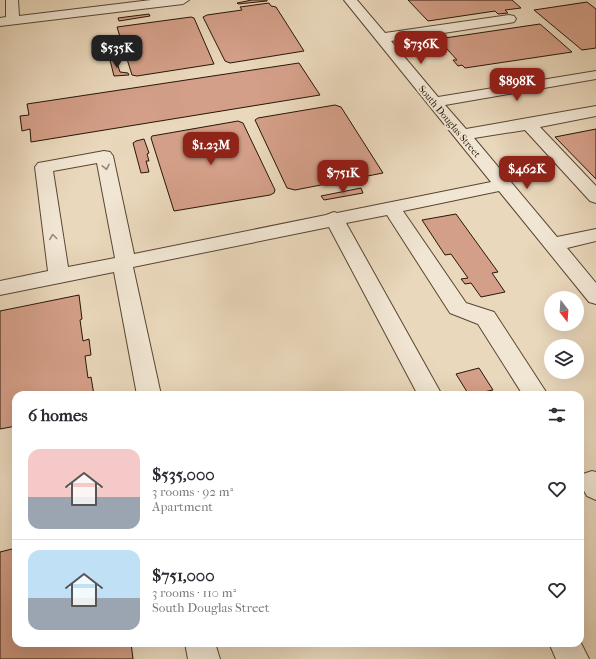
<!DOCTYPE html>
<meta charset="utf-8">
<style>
:root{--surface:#fff;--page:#f2f2f3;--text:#2b2b33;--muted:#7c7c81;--line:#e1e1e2;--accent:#8f2418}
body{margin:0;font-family:"IM FELL French Canon",serif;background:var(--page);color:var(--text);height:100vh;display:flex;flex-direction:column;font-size:15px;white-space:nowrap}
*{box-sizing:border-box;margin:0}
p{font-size:13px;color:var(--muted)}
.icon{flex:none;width:22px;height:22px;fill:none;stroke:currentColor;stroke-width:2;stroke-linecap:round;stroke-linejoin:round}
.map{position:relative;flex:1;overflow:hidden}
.panel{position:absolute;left:12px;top:391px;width:572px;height:256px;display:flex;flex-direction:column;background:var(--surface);border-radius:12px;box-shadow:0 4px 16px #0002}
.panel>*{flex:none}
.needle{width:26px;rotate:163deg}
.tools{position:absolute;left:544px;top:291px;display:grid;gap:8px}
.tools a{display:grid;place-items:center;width:40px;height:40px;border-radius:50%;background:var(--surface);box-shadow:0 4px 16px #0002;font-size:20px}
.price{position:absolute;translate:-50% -34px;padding:0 9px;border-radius:8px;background:var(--accent);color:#fff;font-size:13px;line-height:26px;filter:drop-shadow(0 1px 2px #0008)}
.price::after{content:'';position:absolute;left:50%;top:24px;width:12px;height:9px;margin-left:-6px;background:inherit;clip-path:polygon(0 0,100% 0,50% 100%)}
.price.selected{background:#222;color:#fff}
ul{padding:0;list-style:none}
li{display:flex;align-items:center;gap:12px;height:100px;padding:0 16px}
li+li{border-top:1px solid var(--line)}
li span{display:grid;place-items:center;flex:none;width:112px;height:80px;border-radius:12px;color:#555}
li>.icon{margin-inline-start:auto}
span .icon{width:48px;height:48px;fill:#fffc;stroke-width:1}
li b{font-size:17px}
h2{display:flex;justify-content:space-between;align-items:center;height:48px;padding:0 16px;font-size:17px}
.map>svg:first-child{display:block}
</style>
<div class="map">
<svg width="596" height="659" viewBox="0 0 596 659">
<rect width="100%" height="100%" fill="#ead8bc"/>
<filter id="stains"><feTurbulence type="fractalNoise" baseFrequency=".005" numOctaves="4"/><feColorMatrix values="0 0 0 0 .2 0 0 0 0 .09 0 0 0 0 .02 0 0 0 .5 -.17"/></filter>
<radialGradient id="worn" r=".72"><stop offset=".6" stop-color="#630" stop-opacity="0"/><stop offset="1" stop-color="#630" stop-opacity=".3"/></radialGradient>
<g fill="#d49f88" stroke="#281607">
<path d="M 252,0 L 267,0 L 267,1 L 238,4 L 237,3 Z"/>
<path d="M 408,0 L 512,0 L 521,8 L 505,10 L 508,13 L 498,14 L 495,11 L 428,21 Z"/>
<path d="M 587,2 L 596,9 L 596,48 L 582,50 L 534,10 Z"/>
<path d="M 269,3 L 271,6 L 276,7 L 304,51 L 230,63 L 225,61 L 203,17 L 207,15 L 242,10 L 240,7 Z"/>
<path d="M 149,14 L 150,16 L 119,21 L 118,18 Z"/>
<path d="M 191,17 L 194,18 L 214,64 L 137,76 L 132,75 L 117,27 Z"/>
<path d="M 540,24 L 572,52 L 465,68 L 462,65 L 458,66 L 453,60 L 457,60 L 438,39 Z"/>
<path d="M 110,60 L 116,60 L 120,72 L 128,73 L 129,75 L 114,76 Z"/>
<path d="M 299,63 L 320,95 L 31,142 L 30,129 L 22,131 L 20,116 L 29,115 L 27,104 Z"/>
<path d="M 335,105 L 341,107 L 383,173 L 295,190 L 287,188 L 255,120 L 258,118 Z"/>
<path d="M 238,121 L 243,123 L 275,190 L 274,193 L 270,195 L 174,211 L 151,138 L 152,136 Z"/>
<path d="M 596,129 L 596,179 L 555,137 Z"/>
<path d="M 144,139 L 149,153 L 147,154 L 149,161 L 146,161 L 149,172 L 141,173 L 133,143 L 136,141 Z"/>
<path d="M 361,188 L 363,193 L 324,200 L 321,196 Z"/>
<path d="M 456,214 L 498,272 L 492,273 L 505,292 L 481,297 L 471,283 L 465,284 L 461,279 L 468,278 L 451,254 L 445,255 L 422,220 Z"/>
<path d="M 79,295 L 82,319 L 80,320 L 83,341 L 89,339 L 91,355 L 85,356 L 88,378 L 91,377 L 94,395 L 16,395 L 16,426 L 0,429 L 0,311 Z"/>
<path d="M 479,368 L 493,390 L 469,395 L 456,374 Z"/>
<path d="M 16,548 L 16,643 L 131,643 L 133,659 L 0,659 L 0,552 Z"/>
</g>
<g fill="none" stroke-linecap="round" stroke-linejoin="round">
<defs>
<g id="minor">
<path d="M 6,0 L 18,0 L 19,16 L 151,0 L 189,0 L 183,4 L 0,26 L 0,18 L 6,17 Z"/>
<path d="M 344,0 L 357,0 L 385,33 L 509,15 L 514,16 L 516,19 L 514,22 L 509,23 L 391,41 L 438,97 L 596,71 L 596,79 L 445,105 L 466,129 L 596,106 L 596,116 L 540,127 L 596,186 L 596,203 L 590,201 L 525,130 L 474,138 L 557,237 L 596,229 L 596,241 L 567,248 L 596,283 L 596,304 L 589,302 L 499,191 L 403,211 L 466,303 L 494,312 L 548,395 L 523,395 L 478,324 L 450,313 L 387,215 L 346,223 L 442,395 L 418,395 L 329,227 L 133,267 L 161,395 L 137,395 L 114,272 L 0,295 L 0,281 L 48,271 L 35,167 L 38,163 L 44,162 L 104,151 L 110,152 L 113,156 L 134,254 L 326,215 L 334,212 L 337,213 L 491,182 ZM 97,163 L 115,258 L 68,267 L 53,171 Z"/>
<path d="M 592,471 L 596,472 L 596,500 L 587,496 L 580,484 L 583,474 Z"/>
<path d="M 580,641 L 589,659 L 556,659 L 549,643 L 580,643 Z"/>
<path d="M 185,643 L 215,643 L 220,659 L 188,659 Z"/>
</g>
</defs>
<use href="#minor" stroke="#584634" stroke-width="2"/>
<use href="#minor" fill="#f1e6d3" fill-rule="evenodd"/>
</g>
<defs><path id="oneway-chevron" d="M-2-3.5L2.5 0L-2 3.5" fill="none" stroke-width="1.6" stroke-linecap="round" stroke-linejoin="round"/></defs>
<g stroke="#978877">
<use href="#oneway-chevron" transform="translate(106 167) rotate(78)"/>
<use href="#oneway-chevron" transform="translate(53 237) rotate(-98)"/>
</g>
<g text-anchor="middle" stroke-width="4" stroke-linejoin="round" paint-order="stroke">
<g font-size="10" fill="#281607" stroke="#f1e6d3">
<text transform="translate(450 121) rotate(50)" y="4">South Douglas Street</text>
</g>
</g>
<rect width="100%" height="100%" filter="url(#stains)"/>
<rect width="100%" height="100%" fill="url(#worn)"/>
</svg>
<div class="tools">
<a><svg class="needle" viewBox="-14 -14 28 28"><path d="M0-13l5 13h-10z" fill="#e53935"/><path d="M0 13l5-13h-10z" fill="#7c7c81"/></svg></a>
<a><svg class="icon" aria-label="layers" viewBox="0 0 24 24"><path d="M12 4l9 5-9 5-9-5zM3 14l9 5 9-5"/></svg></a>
</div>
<b class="price" style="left:421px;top:65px">$736K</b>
<b class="price selected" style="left:117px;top:69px">$535K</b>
<b class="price" style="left:517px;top:102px">$898K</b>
<b class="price" style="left:211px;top:166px">$1.23M</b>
<b class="price" style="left:527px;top:190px">$462K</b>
<b class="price" style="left:343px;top:194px">$751K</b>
<section class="panel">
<h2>6 homes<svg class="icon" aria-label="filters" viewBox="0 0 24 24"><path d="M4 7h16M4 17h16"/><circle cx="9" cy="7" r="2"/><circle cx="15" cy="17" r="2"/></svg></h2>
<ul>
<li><span style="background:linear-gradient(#f6c9c9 60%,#9aa5b1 0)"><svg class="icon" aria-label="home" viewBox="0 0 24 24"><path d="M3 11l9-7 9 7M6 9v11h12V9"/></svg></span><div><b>$535,000</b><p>3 rooms · 92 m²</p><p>Apartment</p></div><svg class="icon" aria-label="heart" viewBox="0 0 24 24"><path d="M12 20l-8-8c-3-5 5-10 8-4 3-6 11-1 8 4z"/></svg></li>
<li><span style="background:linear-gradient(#bfe0f5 60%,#9aa5b1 0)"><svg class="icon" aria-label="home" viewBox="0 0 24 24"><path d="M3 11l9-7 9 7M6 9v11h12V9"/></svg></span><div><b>$751,000</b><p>3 rooms · 110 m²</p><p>South Douglas Street</p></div><svg class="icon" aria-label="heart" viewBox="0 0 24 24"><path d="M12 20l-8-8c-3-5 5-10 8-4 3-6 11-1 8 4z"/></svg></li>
</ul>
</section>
</div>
